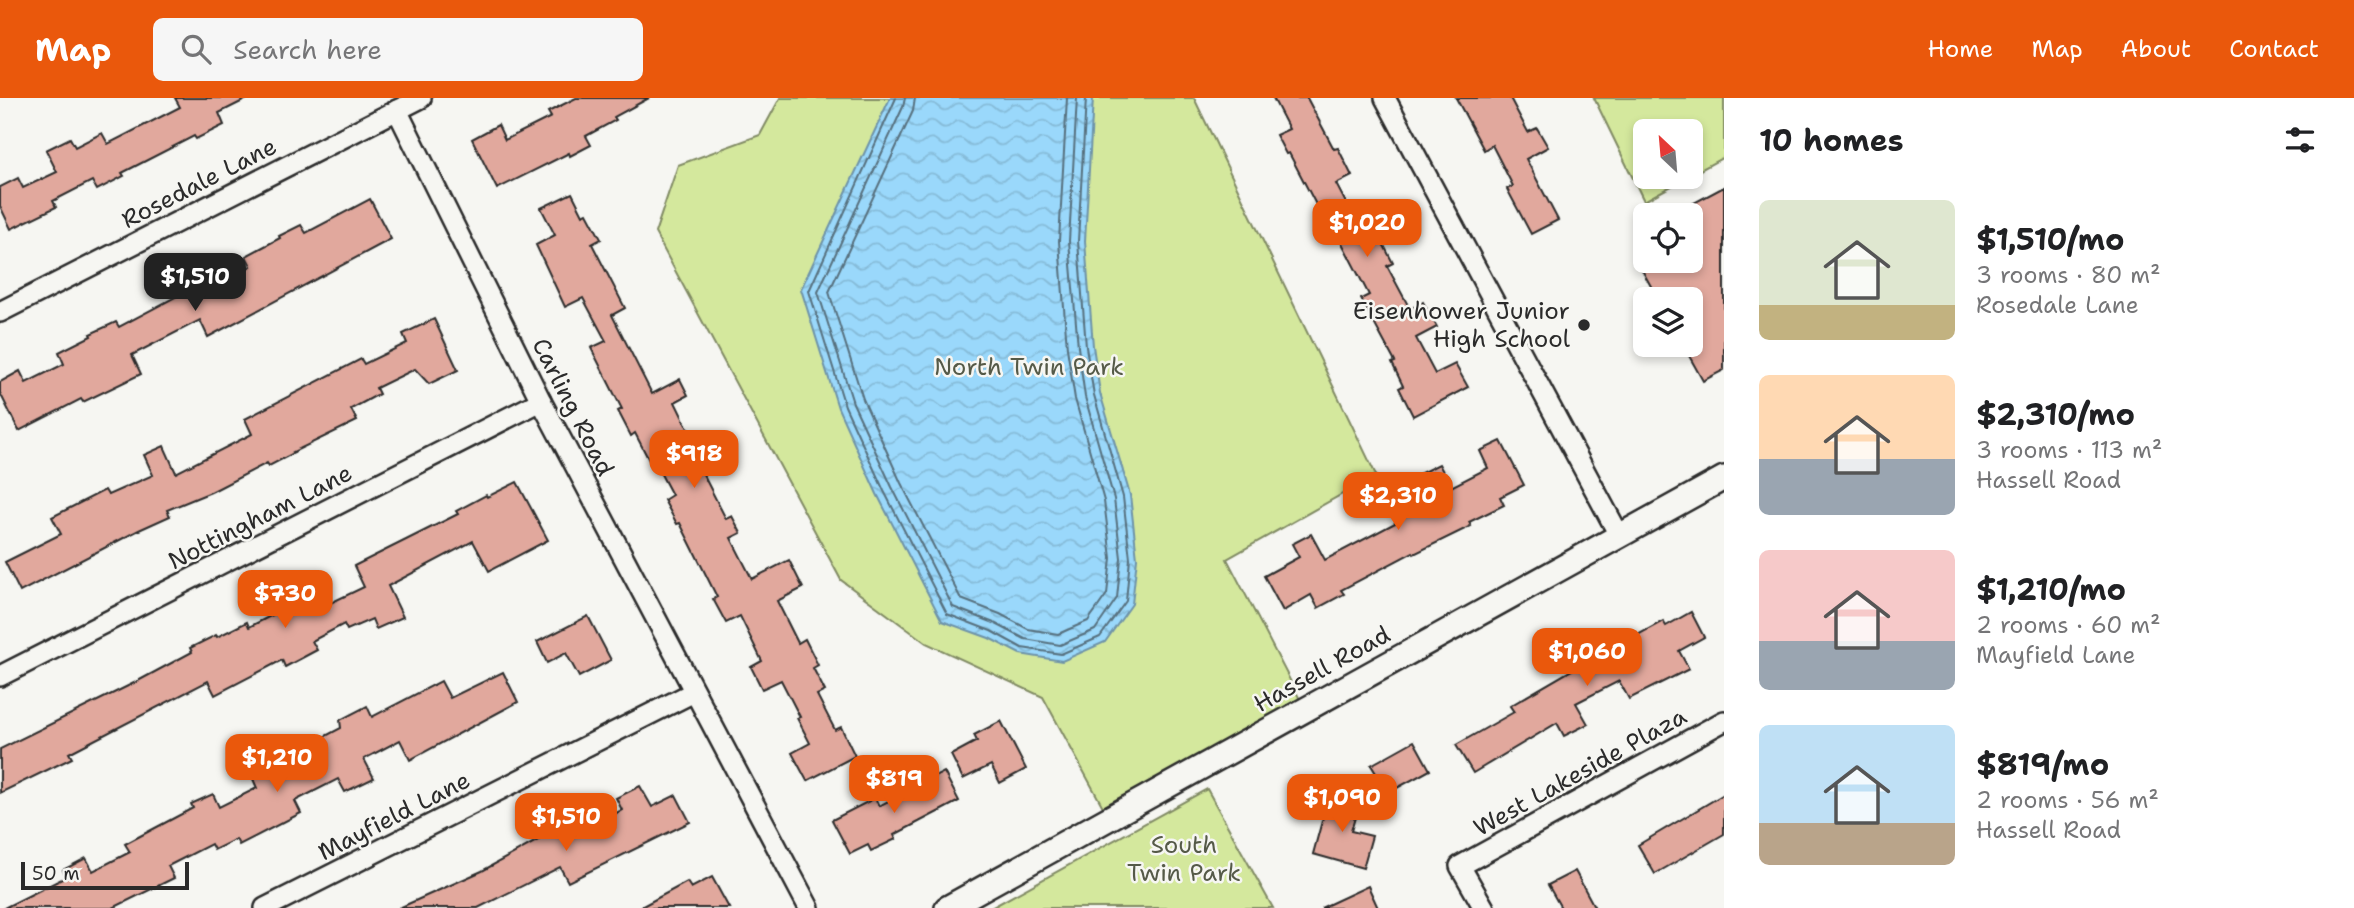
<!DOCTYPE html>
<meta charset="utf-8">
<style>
:root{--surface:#fff;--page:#f6f6f6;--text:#202124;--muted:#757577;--accent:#ea580c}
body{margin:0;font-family:"Shantell Sans",sans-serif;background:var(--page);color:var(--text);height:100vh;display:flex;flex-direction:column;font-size:26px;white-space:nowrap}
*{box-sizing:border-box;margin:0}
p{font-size:23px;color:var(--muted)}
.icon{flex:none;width:38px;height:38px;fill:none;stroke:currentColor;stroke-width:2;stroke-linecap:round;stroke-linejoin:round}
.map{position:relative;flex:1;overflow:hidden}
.drawer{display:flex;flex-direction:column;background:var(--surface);width:630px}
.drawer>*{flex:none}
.needle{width:46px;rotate:334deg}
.buttons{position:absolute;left:1633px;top:21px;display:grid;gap:14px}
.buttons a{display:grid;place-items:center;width:70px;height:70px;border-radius:10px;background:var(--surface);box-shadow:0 4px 10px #0003;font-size:35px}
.scale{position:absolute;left:21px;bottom:18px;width:168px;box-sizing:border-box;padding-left:7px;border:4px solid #2b2b2b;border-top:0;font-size:19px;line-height:24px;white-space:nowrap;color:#2b2b2b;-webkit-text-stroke:5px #f6f6f2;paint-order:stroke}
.price{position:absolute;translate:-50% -60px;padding:0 16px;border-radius:14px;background:var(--accent);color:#fff;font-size:23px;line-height:46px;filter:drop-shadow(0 2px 4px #0008)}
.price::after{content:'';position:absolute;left:50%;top:42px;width:21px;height:16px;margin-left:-10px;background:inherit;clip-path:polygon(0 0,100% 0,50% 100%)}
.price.selected{background:#222;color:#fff}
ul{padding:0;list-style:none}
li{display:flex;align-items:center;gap:21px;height:175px;padding:0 35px}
li span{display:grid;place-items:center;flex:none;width:196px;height:140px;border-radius:10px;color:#555}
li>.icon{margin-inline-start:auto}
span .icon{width:84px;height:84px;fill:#fffc;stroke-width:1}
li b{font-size:30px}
h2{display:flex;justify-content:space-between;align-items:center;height:84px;padding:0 35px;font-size:30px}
header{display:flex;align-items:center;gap:42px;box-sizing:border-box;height:98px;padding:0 35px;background:var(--accent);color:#fff}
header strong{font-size:33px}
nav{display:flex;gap:38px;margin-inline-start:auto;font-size:24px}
.search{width:490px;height:63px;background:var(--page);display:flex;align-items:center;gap:18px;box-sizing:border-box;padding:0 24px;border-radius:10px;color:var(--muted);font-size:26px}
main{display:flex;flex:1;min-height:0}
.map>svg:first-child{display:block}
</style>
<header>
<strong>Map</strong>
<div class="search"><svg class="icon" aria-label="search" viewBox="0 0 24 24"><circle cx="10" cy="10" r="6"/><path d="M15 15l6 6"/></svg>Search here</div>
<nav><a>Home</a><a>Map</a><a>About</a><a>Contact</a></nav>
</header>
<main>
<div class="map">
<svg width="1724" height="810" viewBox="0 0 1724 810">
<defs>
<pattern id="water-waves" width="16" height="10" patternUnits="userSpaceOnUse" patternTransform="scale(1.75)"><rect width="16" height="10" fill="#9ad8fb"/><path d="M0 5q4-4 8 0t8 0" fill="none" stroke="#85bad7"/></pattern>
</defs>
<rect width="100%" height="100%" fill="#f6f6f2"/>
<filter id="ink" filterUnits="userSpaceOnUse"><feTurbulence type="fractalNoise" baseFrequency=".0143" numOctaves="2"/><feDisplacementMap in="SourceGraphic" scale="14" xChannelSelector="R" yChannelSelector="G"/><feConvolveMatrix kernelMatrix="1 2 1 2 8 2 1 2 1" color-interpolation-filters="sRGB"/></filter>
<g filter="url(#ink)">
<g fill="#d4e89d" stroke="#808a64" stroke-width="2">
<path d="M 780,0 L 1194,0 L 1376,377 L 1227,461 L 1305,611 L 1109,720 L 1043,599 L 926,545 L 841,482 L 655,135 L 678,67 L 760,37 Z"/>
<path d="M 1594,0 L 1724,0 L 1724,59 L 1691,77 L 1690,33 L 1645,33 L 1645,79 L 1688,79 L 1644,103 Z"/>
<path d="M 1207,691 L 1273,810 L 991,810 Z"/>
</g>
<path fill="url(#water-waves)" stroke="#6e93a8" stroke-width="2" d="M 890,0 L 1093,0 L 1085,143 L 1093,248 L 1100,295 L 1130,397 L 1137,460 L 1132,506 L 1105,544 L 1062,563 L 1020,556 L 989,540 L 942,523 L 877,396 L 838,310 L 801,191 Z"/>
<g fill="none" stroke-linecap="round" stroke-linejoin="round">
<g stroke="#57707e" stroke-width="2">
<path d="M 896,0 L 809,193 L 845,308 L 884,393 L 947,516 L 991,533 L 1022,550 L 1061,556 L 1100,539 L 1126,503 L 1130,460 L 1123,399 L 1094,297 L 1086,249 L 1078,143 L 1086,0"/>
<path d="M 905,0 L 903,9 L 818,194 L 853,305 L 892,389 L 953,509 L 994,525 L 1025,541 L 1060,547 L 1095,532 L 1117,500 L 1121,460 L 1114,401 L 1085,299 L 1078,249 L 1069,143 L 1077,0"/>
<path d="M 915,0 L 913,13 L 829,194 L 863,301 L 901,385 L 961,501 L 1000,516 L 1028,531 L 1058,536 L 1088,523 L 1107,496 L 1111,460 L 1104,403 L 1075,301 L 1067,250 L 1059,143 L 1067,0"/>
</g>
</g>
<g fill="#e1a89d" stroke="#2b2b2b" stroke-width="2">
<path d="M 175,0 L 249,0 L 219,15 L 224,27 L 196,41 L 194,38 L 122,75 L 124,78 L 97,92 L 92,83 L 53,103 L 56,109 L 11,131 L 0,108 L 0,89 L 18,80 L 23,90 L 57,74 L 46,52 L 70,40 L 75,49 L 102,35 L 108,46 L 180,9 Z"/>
<path d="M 576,0 L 649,0 L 614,19 L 616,22 L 586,38 L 591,47 L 570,58 L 569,55 L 497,91 L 472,41 L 498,27 L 505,42 L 551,19 L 548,14 Z"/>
<path d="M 1273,0 L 1307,0 L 1334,51 L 1338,50 L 1352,78 L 1336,86 L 1355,122 L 1368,116 L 1393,165 L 1387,168 L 1410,211 L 1423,204 L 1437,229 L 1416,240 L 1435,276 L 1455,266 L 1468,289 L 1413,318 L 1399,290 L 1403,288 L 1392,265 L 1395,264 L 1361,201 L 1369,197 L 1329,120 L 1324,122 L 1289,55 L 1286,56 L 1276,37 L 1289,31 Z"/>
<path d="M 1456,0 L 1510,0 L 1528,34 L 1537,30 L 1548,49 L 1526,61 L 1558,122 L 1531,136 L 1507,91 L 1513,88 L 1492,47 L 1484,52 Z"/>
<path d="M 1724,89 L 1724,272 L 1703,283 L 1683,247 L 1690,247 L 1690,201 L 1658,201 L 1637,163 L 1690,163 L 1690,107 Z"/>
<path d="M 572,95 L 583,117 L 587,115 L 601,141 L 592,146 L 625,210 L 612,217 L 652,296 L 680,281 L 688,297 L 675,304 L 699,353 L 703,351 L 713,371 L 703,376 L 726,421 L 732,418 L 741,435 L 731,440 L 752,481 L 789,462 L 803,490 L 777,503 L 798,545 L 805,541 L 818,567 L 813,570 L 825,593 L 817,597 L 835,632 L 841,629 L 855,658 L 807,683 L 792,655 L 810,645 L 797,620 L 800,619 L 781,582 L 762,591 L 751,569 L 762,563 L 740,518 L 726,525 L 713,501 L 717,499 L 680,425 L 677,426 L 664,402 L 672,397 L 654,363 L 650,364 L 635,335 L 631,338 L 618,313 L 622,311 L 591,250 L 606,243 L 583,200 L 565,209 L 536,147 L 555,137 L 541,110 Z"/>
<path d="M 370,101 L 391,141 L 208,239 L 200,222 L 132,257 L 141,276 L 83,304 L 81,301 L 19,333 L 0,295 L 0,284 L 20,273 L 26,285 L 64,266 L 59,254 L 91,238 L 90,236 L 116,224 L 119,229 L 185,194 L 183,191 L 209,177 L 214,187 L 251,168 L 246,158 L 280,140 L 279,138 L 301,127 L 306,135 Z"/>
<path d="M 434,221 L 458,272 L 429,286 L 415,271 L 376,290 L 379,296 L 351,311 L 357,323 L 293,354 L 294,355 L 269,368 L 267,365 L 211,394 L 167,412 L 170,418 L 139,432 L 20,494 L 5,464 L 61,436 L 52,419 L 105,392 L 108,397 L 153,377 L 144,357 L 164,348 L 176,375 L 252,336 L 245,321 L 361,261 L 364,266 L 407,245 L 403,236 Z"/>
<path d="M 1501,343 L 1524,387 L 1500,399 L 1504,407 L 1469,424 L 1471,428 L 1414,456 L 1413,454 L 1341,492 L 1344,496 L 1318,510 L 1311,497 L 1283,513 L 1264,478 L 1299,459 L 1292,446 L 1311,436 L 1325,462 L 1397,424 L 1388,407 L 1425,388 L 1419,376 L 1439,366 L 1451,389 L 1488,370 L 1480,353 Z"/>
<path d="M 517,384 L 548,442 L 489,473 L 473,443 L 388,488 L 403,519 L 376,531 L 372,521 L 347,532 L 344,526 L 312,543 L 317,552 L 285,569 L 282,562 L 215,597 L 208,583 L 69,655 L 72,660 L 0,695 L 0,651 L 136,584 L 192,554 L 190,550 L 216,537 L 217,539 L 247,524 L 249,529 L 290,508 L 285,499 L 308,487 L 320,510 L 364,489 L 354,468 L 458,416 L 456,413 L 486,397 L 487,399 Z"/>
<path d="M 1691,514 L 1704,539 L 1679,553 L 1689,571 L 1629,601 L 1619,583 L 1576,605 L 1588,626 L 1564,638 L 1557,625 L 1473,675 L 1456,647 L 1514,614 L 1510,608 L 1599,556 L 1596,550 L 1621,537 L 1625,544 L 1663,523 L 1666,528 Z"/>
<path d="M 588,518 L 611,562 L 579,579 L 566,555 L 547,565 L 537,544 Z"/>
<path d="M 503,574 L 518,604 L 410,662 L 400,642 L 364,661 L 374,680 L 345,694 L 338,681 L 295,703 L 301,715 L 239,747 L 236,741 L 214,752 L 211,746 L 168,768 L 174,780 L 113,810 L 4,810 L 66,779 L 63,772 L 86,760 L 93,773 L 130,754 L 125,746 L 193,710 L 191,706 L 213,696 L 219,709 L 257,690 L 253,681 L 320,646 L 318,642 L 341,630 L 340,622 L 367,608 L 372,619 L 441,583 L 450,600 Z"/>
<path d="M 1001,623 L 1026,671 L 1000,685 L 991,667 L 963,681 L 951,657 L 977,643 L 974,637 Z"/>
<path d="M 1414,643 L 1430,672 L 1388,695 L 1371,667 Z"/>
<path d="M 944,674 L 959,703 L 894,737 L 896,741 L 871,753 L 868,747 L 850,756 L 832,722 L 875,700 L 879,708 Z"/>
<path d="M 640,688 L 652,709 L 676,697 L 690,724 L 568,784 L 560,769 L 478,810 L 399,810 L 482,773 L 569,725 L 575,737 L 622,712 L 616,700 Z"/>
<path d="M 1724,696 L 1724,736 L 1655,776 L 1638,747 Z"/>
<path d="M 1329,697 L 1359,706 L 1351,733 L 1372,738 L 1363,770 L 1313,756 Z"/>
<path d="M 1575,773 L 1595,810 L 1561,810 L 1548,787 Z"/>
<path d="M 712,779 L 729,810 L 639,810 L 687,784 L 691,790 Z"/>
<path d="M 1368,788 L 1378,810 L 1321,810 Z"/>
</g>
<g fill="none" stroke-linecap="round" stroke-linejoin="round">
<defs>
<g id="minor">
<path d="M 1385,0 L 1619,437"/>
<path d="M 397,12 L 541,303 L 809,810"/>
<path d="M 0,214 L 421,0"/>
<path d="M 0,578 L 541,303"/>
<path d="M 265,810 L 694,594"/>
<path d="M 1484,810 L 1460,768 L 1724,623"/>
</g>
<path id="tertiary" d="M 947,810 L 1724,380"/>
</defs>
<use href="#minor" stroke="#2b2b2b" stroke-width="24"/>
<use href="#tertiary" stroke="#2b2b2b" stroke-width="28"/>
<use href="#minor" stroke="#f6f6f2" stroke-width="19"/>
<use href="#tertiary" stroke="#f6f6f2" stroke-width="23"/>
</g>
</g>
<circle fill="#2b2b2b" stroke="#f6f6f2" stroke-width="2.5" cx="1584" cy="227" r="7"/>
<g text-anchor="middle" stroke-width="5" stroke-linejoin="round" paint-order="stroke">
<g font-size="24" fill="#2b2b2b" stroke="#f6f6f2">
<text transform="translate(199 85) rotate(-27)" y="8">Rosedale Lane</text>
<text transform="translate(573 309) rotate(63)" y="8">Carling Road</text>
<text transform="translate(260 419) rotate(-27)" y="8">Nottingham Lane</text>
<text transform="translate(1322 571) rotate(-29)" y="8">Hassell Road</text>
<text transform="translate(1580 674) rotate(-29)" y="8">West Lakeside Plaza</text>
<text transform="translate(394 718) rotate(-27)" y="8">Mayfield Lane</text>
</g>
<g font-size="24" fill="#2b2b2b" stroke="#f6f6f2" text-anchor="end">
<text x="1570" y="221">Eisenhower Junior<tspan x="1570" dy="28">High School</tspan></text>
</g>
<g font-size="24" fill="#555a48" stroke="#f6f6f2">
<text x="1029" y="277">North Twin Park</text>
<text x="1184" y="755">South<tspan x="1184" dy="28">Twin Park</tspan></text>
</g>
</g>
</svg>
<div class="buttons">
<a><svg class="needle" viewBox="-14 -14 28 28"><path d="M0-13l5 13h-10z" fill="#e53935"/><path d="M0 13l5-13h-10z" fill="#757577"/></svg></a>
<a><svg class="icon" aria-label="locate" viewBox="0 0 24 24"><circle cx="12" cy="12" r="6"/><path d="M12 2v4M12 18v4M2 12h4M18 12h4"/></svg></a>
<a><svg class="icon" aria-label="layers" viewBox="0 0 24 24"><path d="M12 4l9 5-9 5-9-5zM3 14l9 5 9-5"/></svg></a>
</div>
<div class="scale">50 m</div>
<b class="price" style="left:1367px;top:161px">$1,020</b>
<b class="price selected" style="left:195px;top:215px">$1,510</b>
<b class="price" style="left:694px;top:392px">$918</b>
<b class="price" style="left:1398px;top:434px">$2,310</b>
<b class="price" style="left:285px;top:532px">$730</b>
<b class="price" style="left:1587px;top:590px">$1,060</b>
<b class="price" style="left:277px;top:696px">$1,210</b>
<b class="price" style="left:894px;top:717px">$819</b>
<b class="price" style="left:1342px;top:736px">$1,090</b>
<b class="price" style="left:566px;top:755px">$1,510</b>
</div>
<section class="drawer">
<h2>10 homes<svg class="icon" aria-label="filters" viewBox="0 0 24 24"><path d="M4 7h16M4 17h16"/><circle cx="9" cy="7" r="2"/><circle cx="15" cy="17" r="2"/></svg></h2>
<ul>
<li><span style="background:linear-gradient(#dfe7d0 75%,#c2b280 0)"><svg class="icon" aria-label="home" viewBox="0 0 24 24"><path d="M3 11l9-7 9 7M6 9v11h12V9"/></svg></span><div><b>$1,510/mo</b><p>3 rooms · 80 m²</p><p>Rosedale Lane</p></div></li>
<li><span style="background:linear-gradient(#ffd9b3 60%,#9aa5b1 0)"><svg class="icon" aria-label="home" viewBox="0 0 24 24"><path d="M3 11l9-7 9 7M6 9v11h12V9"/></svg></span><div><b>$2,310/mo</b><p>3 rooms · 113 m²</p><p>Hassell Road</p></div></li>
<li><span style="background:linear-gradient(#f6c9c9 65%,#9aa5b1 0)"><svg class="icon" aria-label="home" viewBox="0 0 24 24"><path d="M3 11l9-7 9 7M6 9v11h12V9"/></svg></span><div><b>$1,210/mo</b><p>2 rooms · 60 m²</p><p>Mayfield Lane</p></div></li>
<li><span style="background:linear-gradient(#bfe0f5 70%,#b9a48a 0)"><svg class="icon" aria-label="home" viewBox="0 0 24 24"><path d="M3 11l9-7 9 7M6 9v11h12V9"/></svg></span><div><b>$819/mo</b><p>2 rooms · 56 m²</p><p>Hassell Road</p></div></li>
</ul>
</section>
</main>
